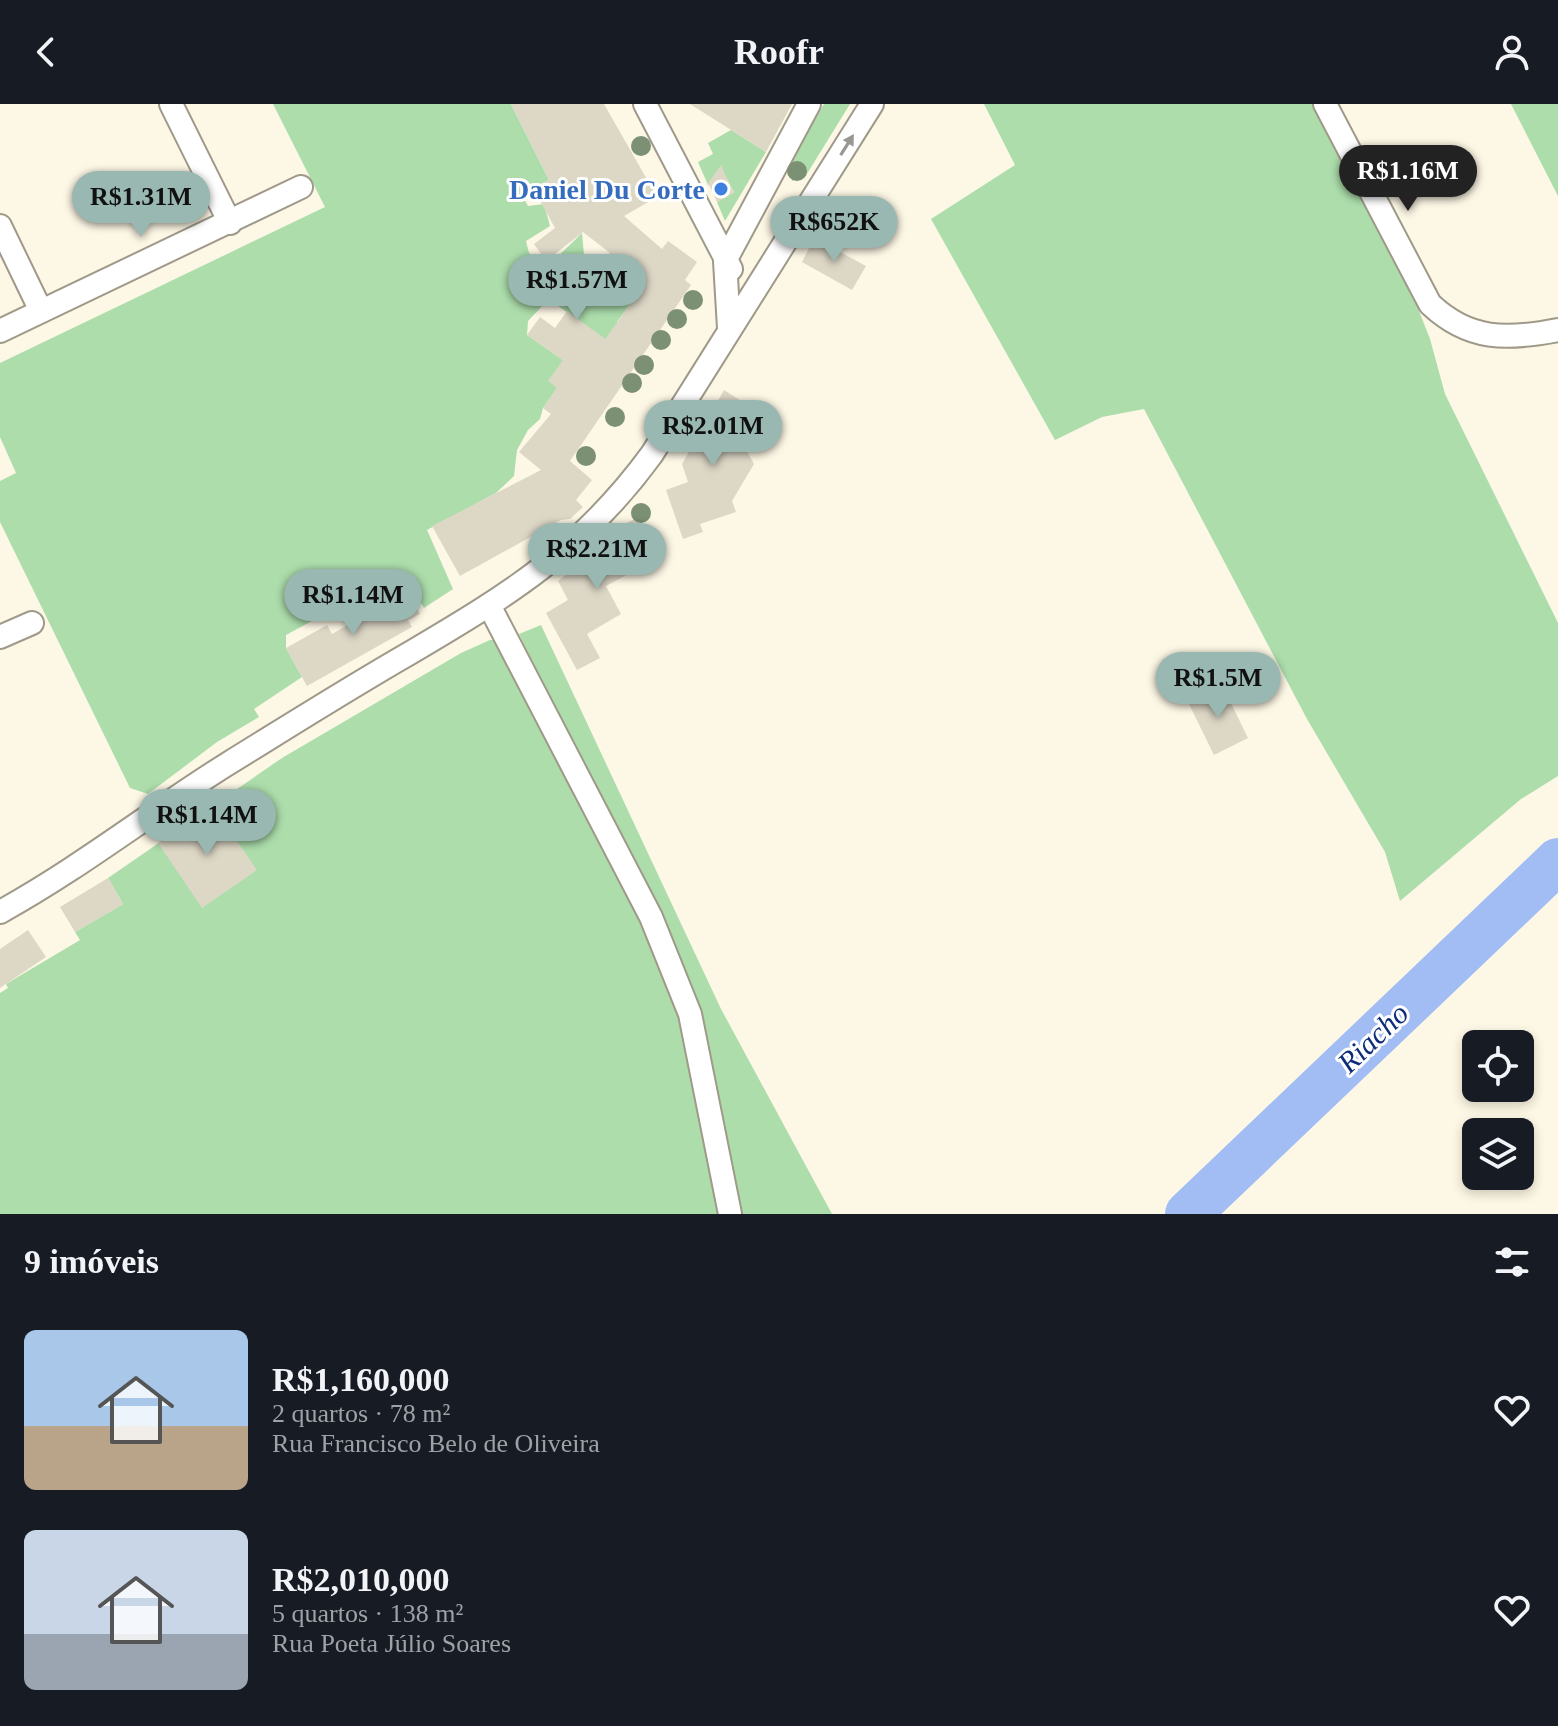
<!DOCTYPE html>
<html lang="pt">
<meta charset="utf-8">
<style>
:root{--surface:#171b24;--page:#20242c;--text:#f1f3f6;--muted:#9ea1a6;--accent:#9ab8b2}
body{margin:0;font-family:"Times New Roman",serif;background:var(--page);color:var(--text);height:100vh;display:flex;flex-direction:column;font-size:30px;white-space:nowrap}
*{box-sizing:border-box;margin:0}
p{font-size:26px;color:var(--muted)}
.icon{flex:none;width:44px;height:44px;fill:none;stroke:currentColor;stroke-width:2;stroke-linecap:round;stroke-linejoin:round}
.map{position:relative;height:1110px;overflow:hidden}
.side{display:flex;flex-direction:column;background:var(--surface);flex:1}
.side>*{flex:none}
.buttons{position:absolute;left:1462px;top:926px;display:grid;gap:16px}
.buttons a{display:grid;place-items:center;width:72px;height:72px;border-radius:12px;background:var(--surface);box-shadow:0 4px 12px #0003;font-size:40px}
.price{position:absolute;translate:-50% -68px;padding:0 18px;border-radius:28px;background:var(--accent);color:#111;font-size:26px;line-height:52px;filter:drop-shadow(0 2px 4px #0008)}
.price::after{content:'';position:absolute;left:50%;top:48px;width:24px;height:18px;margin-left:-12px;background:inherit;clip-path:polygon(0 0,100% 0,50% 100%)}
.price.current{background:#222;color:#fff}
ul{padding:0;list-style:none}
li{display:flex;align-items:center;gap:24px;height:200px;padding:0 24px}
li span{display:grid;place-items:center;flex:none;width:224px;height:160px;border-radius:12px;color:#555}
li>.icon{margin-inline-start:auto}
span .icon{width:96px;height:96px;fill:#fffc;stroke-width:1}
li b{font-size:34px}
h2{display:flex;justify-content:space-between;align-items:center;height:96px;padding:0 24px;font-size:34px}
header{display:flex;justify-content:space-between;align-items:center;height:104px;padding:0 24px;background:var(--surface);font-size:36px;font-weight:700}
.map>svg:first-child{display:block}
</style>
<header><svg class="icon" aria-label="back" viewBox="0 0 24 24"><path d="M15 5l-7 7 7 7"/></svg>Roofr<svg class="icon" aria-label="person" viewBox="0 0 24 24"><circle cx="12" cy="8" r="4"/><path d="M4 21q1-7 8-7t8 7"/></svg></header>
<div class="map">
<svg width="1558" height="1110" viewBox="0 0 1558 1110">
<rect width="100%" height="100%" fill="#fdf7e5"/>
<g fill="#acddab">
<path d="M 273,0 L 511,0 L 549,76 L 521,90 L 528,102 L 544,100 L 550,122 L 526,137 L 529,149 L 549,161 L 582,129 L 585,162 L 593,162 L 610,149 L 628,163 L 615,180 L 634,195 L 617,218 L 636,257 L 551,197 L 545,199 L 528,217 L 527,231 L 563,256 L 557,284 L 543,304 L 540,315 L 528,326 L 517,346 L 514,372 L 496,389 L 427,426 L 453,485 L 424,504 L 403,468 L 286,531 L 286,544 L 302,573 L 254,605 L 259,613 L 217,638 L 148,690 L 130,684 L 0,418 L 0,377 L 16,369 L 0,333 L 0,259 L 325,103 Z"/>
<path d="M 824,0 L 850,0 L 805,73 L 792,77 L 789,61 Z"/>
<path d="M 984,0 L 1313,0 L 1406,174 L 1430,235 L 1445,290 L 1558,519 L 1558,672 L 1521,695 L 1400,797 L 1385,748 L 1307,615 L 1144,305 L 1102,313 L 1055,336 L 931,115 L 1015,61 Z"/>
<path d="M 1511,0 L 1558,0 L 1558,92 Z"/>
<path d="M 731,26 L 766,48 L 725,117 L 717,98 L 734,88 L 726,73 L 708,81 L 698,58 L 713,50 L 708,39 Z"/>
<path d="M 541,521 L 721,905 L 832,1110 L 736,1110 L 693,899 L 519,530 Z"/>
<path d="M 490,536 L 498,536 L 661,856 L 690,933 L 723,1110 L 0,1110 L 0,889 L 8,884 L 6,880 L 80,836 L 75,828 L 123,800 L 108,774 L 282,654 L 461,549 Z"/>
</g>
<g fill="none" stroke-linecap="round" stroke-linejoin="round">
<path stroke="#a1bdf4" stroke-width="46" d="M 1188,1110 L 1558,757"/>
</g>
<g fill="#ddd7c6">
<path d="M 511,0 L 604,0 L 657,93 L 624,112 L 662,145 L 668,137 L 697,158 L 685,176 L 691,181 L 570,357 L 592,376 L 576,396 L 583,403 L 570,415 L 561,416 L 460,472 L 432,422 L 541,366 L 519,348 L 551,310 L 543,304 L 557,284 L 548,277 L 563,256 L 527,231 L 540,213 L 555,224 L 567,207 L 605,235 L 634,195 L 615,180 L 628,163 L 583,128 L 546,157 L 534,140 L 555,124 L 533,84 L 549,76 Z"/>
<path d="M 690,0 L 792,0 L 766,48 Z"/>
<path d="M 721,61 L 734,89 L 717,98 L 708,79 Z"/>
<path d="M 814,134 L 866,162 L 852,186 L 802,158 Z"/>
<path d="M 724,286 L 755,306 L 738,331 L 754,360 L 732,397 L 736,408 L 700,420 L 703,428 L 683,435 L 666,386 L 688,378 L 682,360 Z"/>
<path d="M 636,414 L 658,454 L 606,482 L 621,510 L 587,530 L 600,554 L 577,566 L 546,509 L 568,496 L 558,477 L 618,429 L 616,425 Z"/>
<path d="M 389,482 L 398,498 L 410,491 L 420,510 L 408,516 L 412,523 L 307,582 L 286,544 L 327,521 L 332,530 L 376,505 L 369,494 Z"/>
<path d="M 1222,581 L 1248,634 L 1214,651 L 1188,598 Z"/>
<path d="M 213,702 L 257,766 L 202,804 L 158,739 Z"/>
<path d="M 108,774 L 123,800 L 75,828 L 60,803 Z"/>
<path d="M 28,826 L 46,853 L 0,884 L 0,845 Z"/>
</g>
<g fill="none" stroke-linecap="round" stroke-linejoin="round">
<defs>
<g id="minor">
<path d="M 171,0 L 230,119"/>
<path d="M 645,0 L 731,165"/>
<path d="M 1325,0 L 1430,200 C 1469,237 1507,236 1558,226"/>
<path d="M 0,122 L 41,207"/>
<path d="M 729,224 L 725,157 L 809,0"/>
<path d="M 0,227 L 301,83"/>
<path d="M 490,503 L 651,813 L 690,910 L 730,1110"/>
<path d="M 0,533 L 32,519"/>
<path d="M 0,808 C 80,764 152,707 229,659 C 289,622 349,584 410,549 C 510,490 582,446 652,350 L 872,0"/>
</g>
</defs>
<use href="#minor" stroke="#9f9989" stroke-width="26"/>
<use href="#minor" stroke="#fff" stroke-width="22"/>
</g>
<g fill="#7c9173">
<circle cx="641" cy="42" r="10"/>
<circle cx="797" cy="67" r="10"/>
<circle cx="693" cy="196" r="10"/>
<circle cx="677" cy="215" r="10"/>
<circle cx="661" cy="236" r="10"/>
<circle cx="644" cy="261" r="10"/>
<circle cx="632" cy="279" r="10"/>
<circle cx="615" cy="313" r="10"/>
<circle cx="586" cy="352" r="10"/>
<circle cx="641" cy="409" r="10"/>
<circle cx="595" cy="447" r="10"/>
</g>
<defs><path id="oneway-solid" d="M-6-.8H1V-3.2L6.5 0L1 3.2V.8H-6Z" transform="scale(2)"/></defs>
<use fill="#989794" href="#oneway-solid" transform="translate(847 41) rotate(-58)"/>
<circle fill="#3f7fe0" stroke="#fff" stroke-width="3" cx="721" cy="85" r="8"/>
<g text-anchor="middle" stroke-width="6" stroke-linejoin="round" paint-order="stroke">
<g font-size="28" font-weight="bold" fill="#366cbe" stroke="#fff" text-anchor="end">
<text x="705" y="95">Daniel Du Corte</text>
</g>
<g font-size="30" font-style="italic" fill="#0e2e7a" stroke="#fff">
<text transform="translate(1373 934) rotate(-44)" y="10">Riacho</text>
</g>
</g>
</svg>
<div class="buttons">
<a><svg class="icon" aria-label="locate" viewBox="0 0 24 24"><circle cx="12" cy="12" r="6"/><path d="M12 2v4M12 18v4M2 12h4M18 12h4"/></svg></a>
<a><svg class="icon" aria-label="layers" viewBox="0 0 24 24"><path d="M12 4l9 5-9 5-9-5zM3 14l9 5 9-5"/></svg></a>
</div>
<b class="price current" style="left:1408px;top:109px">R$1.16M</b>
<b class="price" style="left:141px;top:135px">R$1.31M</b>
<b class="price" style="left:834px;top:160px">R$652K</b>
<b class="price" style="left:577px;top:218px">R$1.57M</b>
<b class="price" style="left:713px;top:364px">R$2.01M</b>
<b class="price" style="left:597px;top:487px">R$2.21M</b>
<b class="price" style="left:353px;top:533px">R$1.14M</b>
<b class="price" style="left:1218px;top:616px">R$1.5M</b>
<b class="price" style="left:207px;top:753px">R$1.14M</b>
</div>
<section class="side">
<h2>9 imóveis<svg class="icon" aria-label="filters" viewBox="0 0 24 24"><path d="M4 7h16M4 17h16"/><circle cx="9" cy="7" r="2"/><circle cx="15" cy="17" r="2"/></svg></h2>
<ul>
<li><span style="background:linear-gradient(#a9c7e8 60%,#b9a48a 0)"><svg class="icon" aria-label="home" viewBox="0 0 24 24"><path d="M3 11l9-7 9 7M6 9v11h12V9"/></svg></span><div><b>R$1,160,000</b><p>2 quartos · 78 m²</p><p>Rua Francisco Belo de Oliveira</p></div><svg class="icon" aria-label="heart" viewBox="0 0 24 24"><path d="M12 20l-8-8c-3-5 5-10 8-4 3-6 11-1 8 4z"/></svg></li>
<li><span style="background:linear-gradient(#c9d6e8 65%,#9aa5b1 0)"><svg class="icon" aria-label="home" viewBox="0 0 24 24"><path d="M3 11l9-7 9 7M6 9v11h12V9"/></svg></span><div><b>R$2,010,000</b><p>5 quartos · 138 m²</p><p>Rua Poeta Júlio Soares</p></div><svg class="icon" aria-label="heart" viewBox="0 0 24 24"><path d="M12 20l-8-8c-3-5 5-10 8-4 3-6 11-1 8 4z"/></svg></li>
</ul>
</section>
